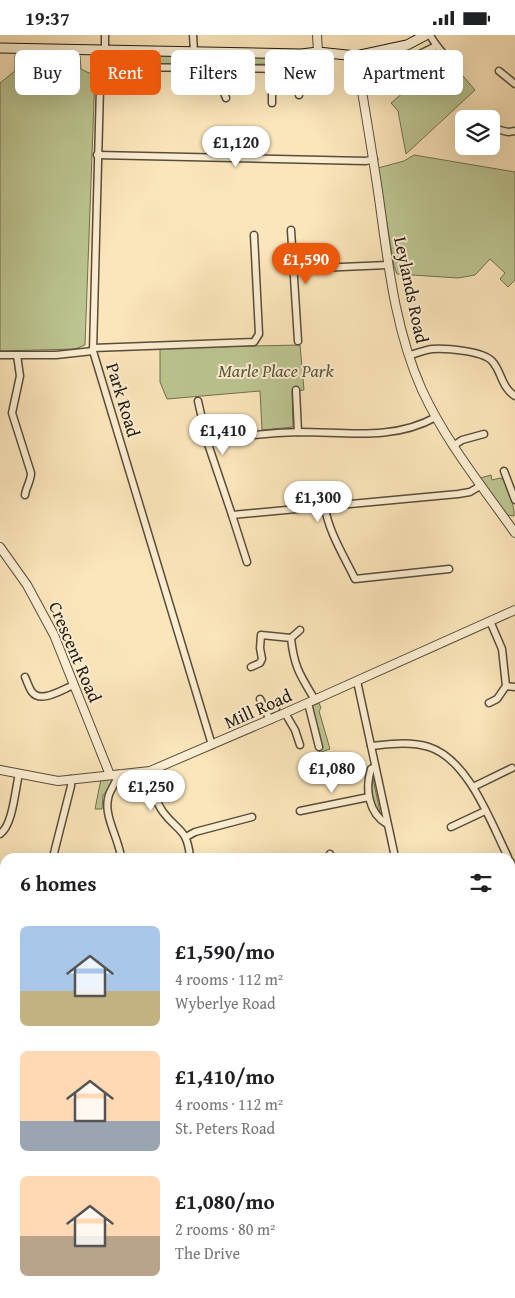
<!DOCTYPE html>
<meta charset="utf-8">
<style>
:root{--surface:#fff;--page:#f2f2f2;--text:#202124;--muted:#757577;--accent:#ea580c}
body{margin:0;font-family:"Gentium Book Plus",serif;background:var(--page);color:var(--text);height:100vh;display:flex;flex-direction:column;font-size:19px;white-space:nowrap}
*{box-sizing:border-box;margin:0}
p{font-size:16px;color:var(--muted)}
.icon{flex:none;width:28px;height:28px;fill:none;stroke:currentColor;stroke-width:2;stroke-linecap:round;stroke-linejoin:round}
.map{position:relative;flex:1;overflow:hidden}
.drawer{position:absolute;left:0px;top:818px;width:515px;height:446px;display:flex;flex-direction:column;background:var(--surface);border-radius:15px 15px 0 0;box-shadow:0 5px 20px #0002}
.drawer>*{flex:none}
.hud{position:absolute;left:15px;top:15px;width:485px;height:45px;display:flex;gap:10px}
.tools{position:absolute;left:455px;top:75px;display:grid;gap:10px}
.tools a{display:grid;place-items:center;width:45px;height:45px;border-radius:8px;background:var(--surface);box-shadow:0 5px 20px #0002;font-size:25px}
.price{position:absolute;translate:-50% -42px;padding:0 11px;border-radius:18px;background:#fff;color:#222;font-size:16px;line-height:32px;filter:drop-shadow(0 1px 2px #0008)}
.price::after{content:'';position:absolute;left:50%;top:30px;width:15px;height:11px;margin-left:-8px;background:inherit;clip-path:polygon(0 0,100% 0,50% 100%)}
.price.active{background:var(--accent);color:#fff}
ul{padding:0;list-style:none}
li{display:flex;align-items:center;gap:15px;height:125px;padding:0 20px}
li span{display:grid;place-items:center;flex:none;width:140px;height:100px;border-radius:8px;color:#555}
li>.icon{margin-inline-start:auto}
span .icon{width:60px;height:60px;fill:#fffc;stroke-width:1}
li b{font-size:21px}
h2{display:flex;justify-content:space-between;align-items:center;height:60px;padding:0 20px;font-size:21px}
.tag{padding:0 18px;border-radius:8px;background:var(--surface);box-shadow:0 5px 20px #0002;font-size:18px;line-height:45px}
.tag.active{background:var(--accent);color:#fff}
.status{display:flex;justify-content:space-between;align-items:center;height:35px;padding:0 25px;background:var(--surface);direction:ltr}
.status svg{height:14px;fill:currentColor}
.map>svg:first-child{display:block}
</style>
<div class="status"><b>19:37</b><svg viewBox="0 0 49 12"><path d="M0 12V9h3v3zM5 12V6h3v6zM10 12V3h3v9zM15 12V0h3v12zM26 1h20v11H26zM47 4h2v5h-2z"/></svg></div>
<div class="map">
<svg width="515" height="1263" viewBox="0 0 515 1263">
<rect width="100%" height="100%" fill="#fbe5ba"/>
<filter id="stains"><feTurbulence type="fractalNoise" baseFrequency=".004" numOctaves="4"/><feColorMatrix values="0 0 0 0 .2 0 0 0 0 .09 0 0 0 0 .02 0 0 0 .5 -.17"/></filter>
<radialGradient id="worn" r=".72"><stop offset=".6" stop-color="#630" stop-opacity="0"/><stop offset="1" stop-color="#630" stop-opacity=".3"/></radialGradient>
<g fill="#bcc591" stroke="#6f7050">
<path d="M 105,18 L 306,22 L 296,29 L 113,30 L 105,32 Z"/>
<path d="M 15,20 L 80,21 L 81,34 L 89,38 L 95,38 L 85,310 L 75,314 L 0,316 L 0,48 L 15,36 Z"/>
<path d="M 451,27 L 475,55 L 406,119 L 398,76 L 391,68 L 411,51 L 426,48 Z"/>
<path d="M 414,120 L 515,137 L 515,245 L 508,252 L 500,244 L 505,238 L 490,224 L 475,240 L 458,243 L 397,239 L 394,231 L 378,133 L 404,126 Z"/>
<path d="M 300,310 L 304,355 L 292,356 L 293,392 L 262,395 L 260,356 L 167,364 L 160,347 L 160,313 Z"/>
<path d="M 491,440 L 492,445 L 500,443 L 504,445 C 508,456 515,471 514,481 L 507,480 L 480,443 Z"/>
<path d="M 319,668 L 321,673 L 319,676 L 330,714 L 318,718 L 323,713 L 312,671 Z"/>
<path d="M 372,739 L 381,782 C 371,769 371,754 372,739 Z"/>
<path d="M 101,744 L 115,744 L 115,747 L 103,760 L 102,774 L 95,774 Z"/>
<path d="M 510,916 L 515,916 L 515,1023 L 510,1021 Z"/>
<path d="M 5,1085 L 5,1137 L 0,1142 L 0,1091 Z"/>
</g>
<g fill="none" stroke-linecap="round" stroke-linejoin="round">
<g stroke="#6f7b77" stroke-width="2">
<path d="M 0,1117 L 5,1112"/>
<path d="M 253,1259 L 260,1262"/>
</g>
<defs>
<g id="minor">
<path d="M 105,0 L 105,15"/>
<path d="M 193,0 L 194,17"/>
<path d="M 430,0 C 435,10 442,16 448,25"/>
<path d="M 101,15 L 93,316 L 212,710"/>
<path d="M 416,27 L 420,19 L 436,11"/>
<path d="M 221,32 L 222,53 L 226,63"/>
<path d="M 499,36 L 515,49"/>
<path d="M 100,37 L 117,32 L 292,34 C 300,41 299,49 299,60"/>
<path d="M 272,68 L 272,33"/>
<path d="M 500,95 L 508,97 L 515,96"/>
<path d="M 97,120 L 366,126 L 374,124"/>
<path d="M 291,195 L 298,306"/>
<path d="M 295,234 L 388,230"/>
<path d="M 93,313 L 254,307 L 259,299 L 254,200"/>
<path d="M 0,320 L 56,320 L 93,316"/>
<path d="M 17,320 L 20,341 L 12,378 L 31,438 C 31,446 26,452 25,460"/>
<path d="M 410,320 C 417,318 425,315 432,314 C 446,313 483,316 492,326 C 502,337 501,352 515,361"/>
<path d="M 296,355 L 298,397"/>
<path d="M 198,366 L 207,406 L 232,480"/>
<path d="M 207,406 C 238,401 268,398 300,397 C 346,397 393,406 436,382"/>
<path d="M 453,411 L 462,405 L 484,399"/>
<path d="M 504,436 L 515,465"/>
<path d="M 325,471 C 327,494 345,523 355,544 L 449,534"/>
<path d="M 247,527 L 232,480 L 458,459 L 470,457 L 480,451"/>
<path d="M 291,603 L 300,595"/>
<path d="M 251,632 L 260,628 L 262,624 L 260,613 L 261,600 L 291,603 C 294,632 300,640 315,665"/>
<path d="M 25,642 C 27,646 29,653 32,657 C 41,669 63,654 74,650"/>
<path d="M 357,646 L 395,822"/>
<path d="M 506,651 L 515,652"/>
<path d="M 260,664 L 266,677"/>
<path d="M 308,668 L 319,712"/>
<path d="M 489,668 L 497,664 L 506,651 L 502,614 L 490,586"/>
<path d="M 285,678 L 295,695 L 300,710"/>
<path d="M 270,685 L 266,677 L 276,673"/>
<path d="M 371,711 C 390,709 410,706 429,712 C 469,725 491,788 508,822"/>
<path d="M 375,732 L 371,734 C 365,753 368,778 387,789"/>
<path d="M 150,736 C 153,750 154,765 163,777 C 178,797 187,793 190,822"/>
<path d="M 118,739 C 116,750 109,755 108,764 C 104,781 119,805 121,822"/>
<path d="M 473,752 L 512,733"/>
<path d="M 300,776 L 369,762"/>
<path d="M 451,792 L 485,776"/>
<path d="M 0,799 C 13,790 15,755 19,739"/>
<path d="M 186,802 L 195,797 L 252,782"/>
<path d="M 53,822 L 71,751 L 71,744"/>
<path d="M 328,822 L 330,819"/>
<path d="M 510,826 L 515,835"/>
<path d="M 510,881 L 515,882"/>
<path d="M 0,1030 L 5,1023"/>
<path d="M 0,1206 L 5,1206"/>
<path d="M 106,1259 L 107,1263"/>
<path d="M 224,1259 L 233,1263"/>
<path d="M 285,1259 L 296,1263"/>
<path d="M 38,1263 L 44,1259"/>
<path d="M 181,1263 L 181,1259"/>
<path d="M 364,1263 L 365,1259"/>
<path d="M 416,1263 L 416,1259"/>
</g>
<g id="tertiary">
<path d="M 317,0 L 318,17"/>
<path d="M 356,21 C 364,68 372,115 379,163 C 388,228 395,295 422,355 C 446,407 482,451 515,498"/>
<path d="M 0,512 L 27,550 L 54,600 L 110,740"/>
<path d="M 0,735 L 58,746 L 150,736 L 285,678 L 515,575"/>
<path d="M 0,923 L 5,925"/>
<path d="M 510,1129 L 515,1132"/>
<path d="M 265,1263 L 267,1259"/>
</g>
<path id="secondary" d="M 0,13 L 301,19 L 318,17 L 356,21 L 407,10 L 426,0"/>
</defs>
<use href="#minor" stroke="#584d3a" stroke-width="9"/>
<use href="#tertiary" stroke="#584d3a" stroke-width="10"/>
<use href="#secondary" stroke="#221a10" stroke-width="11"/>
<use href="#minor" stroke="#fceed2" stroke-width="6"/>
<use href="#tertiary" stroke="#fceed2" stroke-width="8"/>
<use href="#secondary" stroke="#fceed2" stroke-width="9"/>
<g stroke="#221a10" stroke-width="2" stroke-dasharray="9 9" stroke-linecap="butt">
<path d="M 0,870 L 5,872"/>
<path d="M 510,1030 L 515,1031"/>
<path d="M 0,1149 L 5,1144"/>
</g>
</g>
<g text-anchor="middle" stroke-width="4" stroke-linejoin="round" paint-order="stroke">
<g font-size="18" fill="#221a10" stroke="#fceed2">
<text transform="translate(411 255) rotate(78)" y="6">Leylands Road</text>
<text transform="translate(123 365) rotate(73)" y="6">Park Road</text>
<text transform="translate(75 617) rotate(67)" y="6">Crescent Road</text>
<text transform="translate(258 674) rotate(-24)" y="6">Mill Road</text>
</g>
<g font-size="18" font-style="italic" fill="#58563d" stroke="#fceed2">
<text x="276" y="342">Marle Place Park</text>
</g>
</g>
<rect width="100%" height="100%" filter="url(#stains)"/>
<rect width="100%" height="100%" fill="url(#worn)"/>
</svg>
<div class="tools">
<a><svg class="icon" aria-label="layers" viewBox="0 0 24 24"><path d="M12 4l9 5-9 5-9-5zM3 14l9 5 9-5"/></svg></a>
</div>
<b class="price" style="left:236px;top:133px">£1,120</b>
<b class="price active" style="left:306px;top:250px">£1,590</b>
<b class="price" style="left:223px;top:421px">£1,410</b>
<b class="price" style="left:318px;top:488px">£1,300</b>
<b class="price" style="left:332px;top:759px">£1,080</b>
<b class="price" style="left:151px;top:777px">£1,250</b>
<div class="hud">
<a class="tag">Buy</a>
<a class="tag active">Rent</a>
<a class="tag">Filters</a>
<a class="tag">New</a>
<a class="tag">Apartment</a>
</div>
<section class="drawer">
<h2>6 homes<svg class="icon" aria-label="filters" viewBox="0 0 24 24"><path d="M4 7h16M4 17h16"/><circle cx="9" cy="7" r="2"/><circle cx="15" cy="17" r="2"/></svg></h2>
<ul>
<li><span style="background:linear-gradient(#a9c7e8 65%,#c2b280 0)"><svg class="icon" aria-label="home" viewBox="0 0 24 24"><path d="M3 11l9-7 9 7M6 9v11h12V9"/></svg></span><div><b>£1,590/mo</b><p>4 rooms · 112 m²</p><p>Wyberlye Road</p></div></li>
<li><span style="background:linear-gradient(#ffd9b3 70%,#9aa5b1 0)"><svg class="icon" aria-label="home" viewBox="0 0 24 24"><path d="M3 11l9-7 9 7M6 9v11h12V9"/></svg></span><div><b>£1,410/mo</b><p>4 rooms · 112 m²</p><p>St. Peters Road</p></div></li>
<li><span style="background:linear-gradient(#ffd9b3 60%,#b9a48a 0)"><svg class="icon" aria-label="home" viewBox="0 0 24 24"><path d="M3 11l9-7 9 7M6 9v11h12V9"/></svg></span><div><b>£1,080/mo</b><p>2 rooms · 80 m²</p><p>The Drive</p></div></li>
</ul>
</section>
</div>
